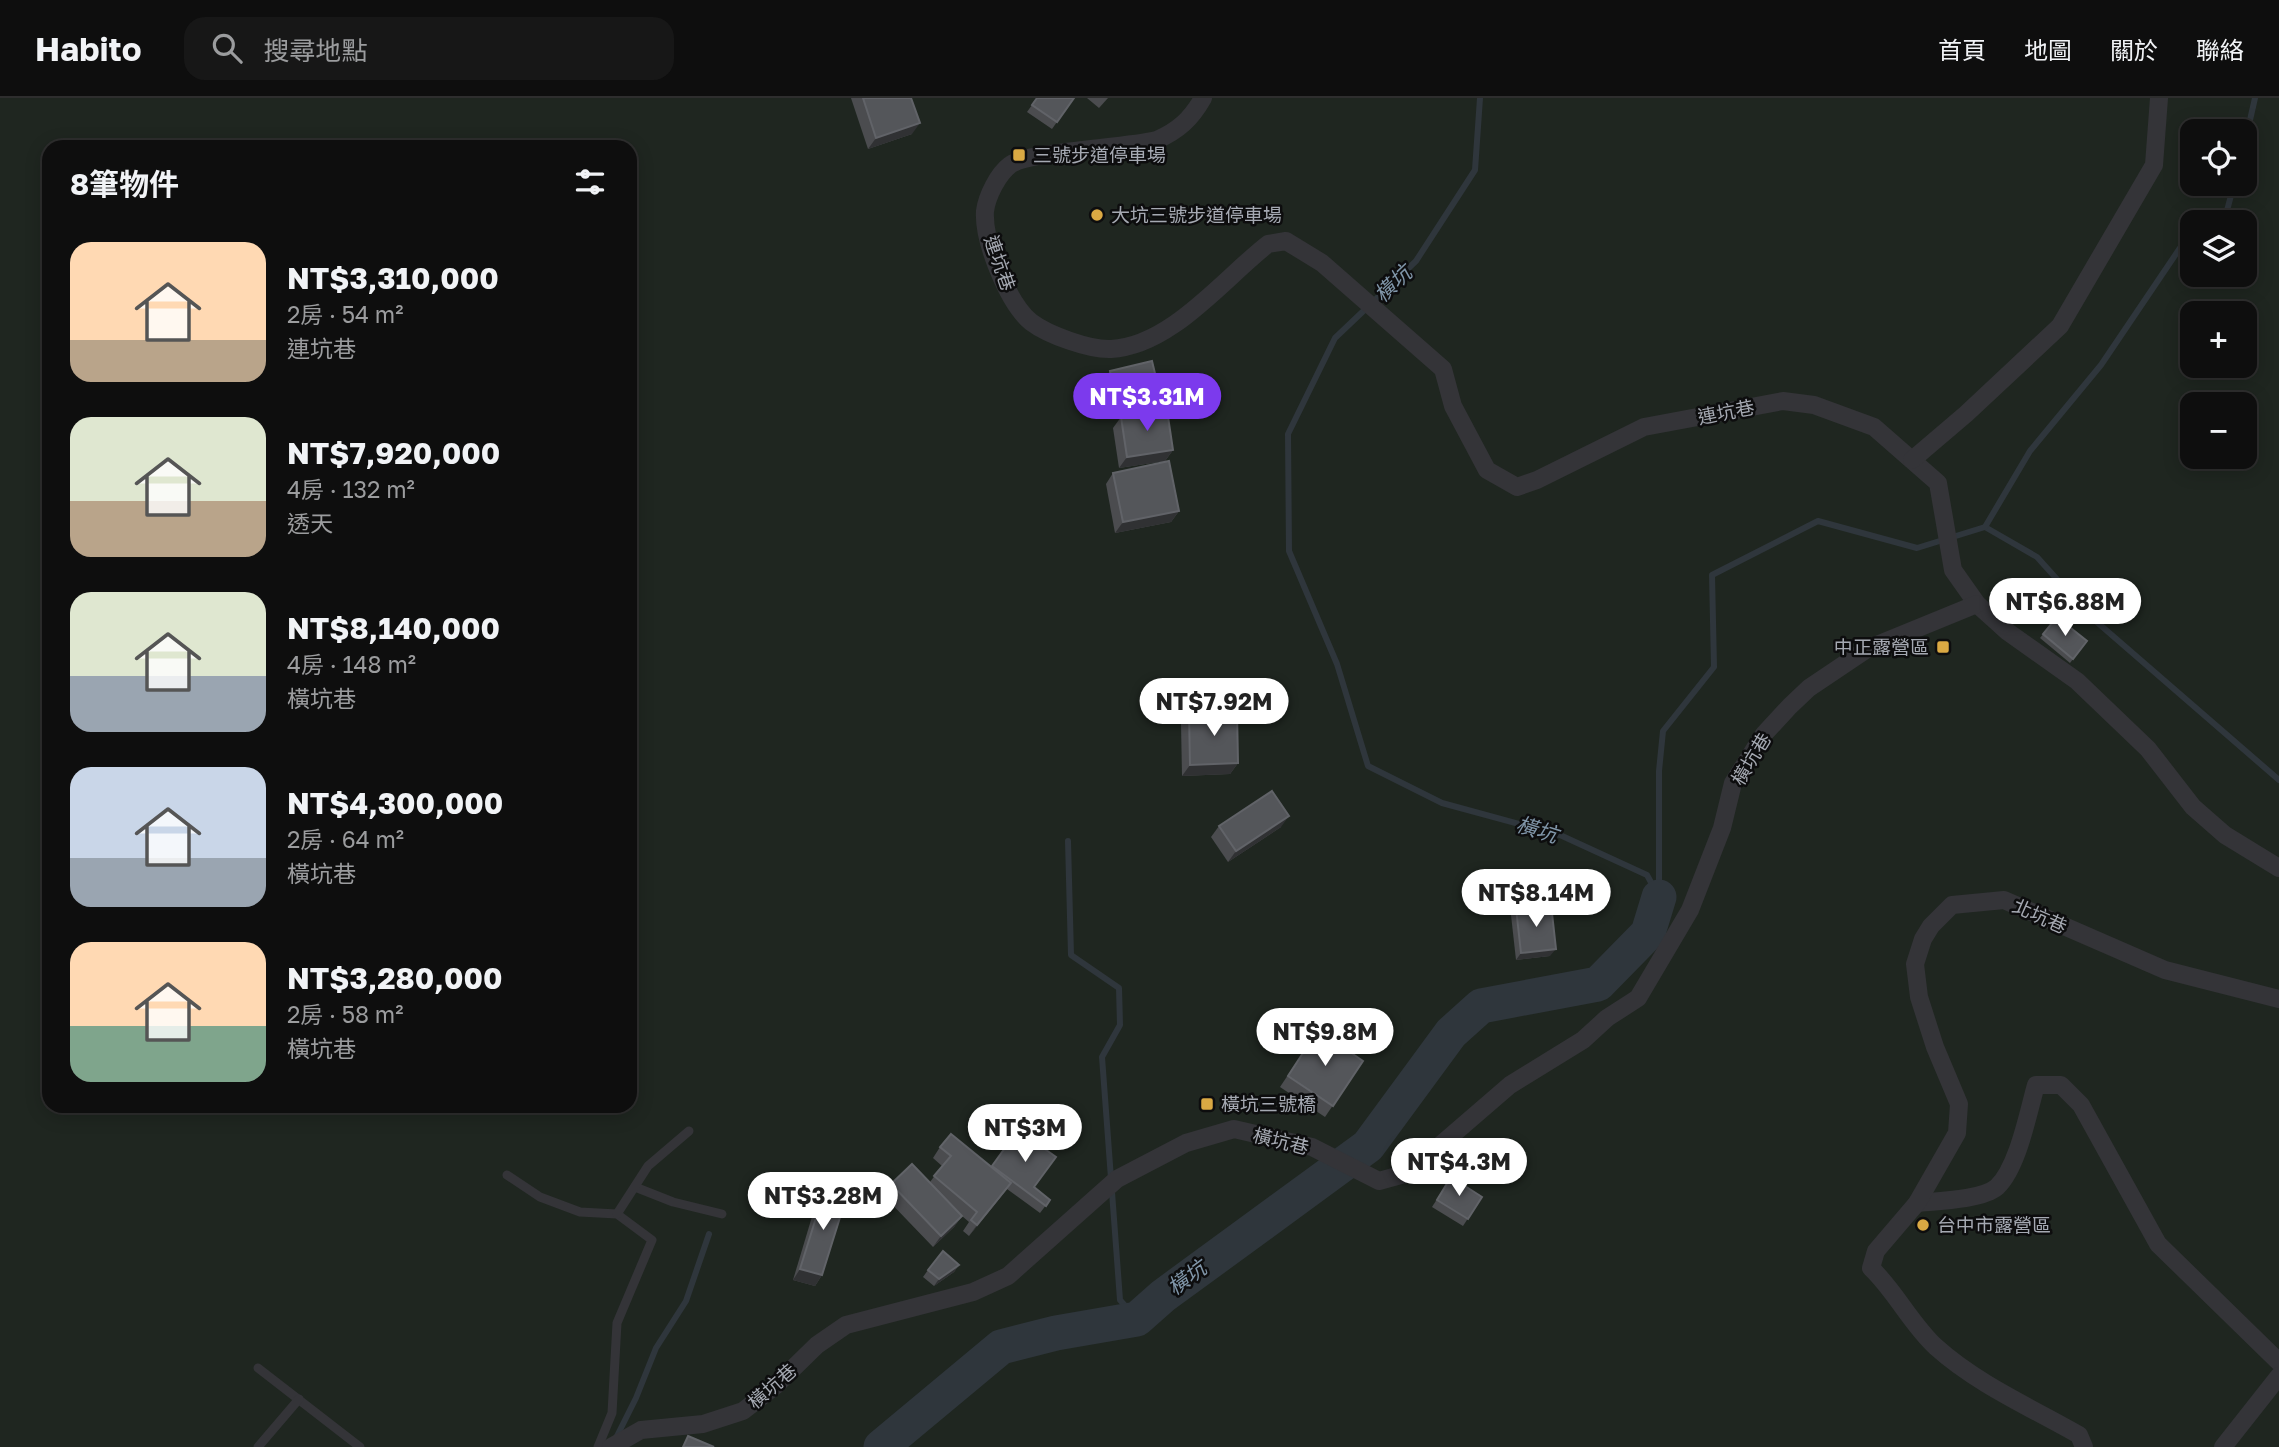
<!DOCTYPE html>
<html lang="zh-TW">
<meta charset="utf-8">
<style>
:root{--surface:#0e0e0e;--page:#171717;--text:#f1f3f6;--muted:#9b9c9e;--line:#2e2e2e;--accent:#7c3aed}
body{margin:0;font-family:"Golos Text","Noto Sans TC",sans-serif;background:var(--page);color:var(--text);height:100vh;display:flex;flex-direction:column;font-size:26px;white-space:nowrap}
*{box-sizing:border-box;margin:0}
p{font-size:23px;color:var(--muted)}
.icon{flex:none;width:38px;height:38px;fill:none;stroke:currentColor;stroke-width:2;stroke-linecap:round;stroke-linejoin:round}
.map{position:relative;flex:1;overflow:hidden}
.details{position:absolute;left:42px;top:42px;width:595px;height:973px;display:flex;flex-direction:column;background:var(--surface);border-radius:21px;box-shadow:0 4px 18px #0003,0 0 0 2px var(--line)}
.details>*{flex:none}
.controls{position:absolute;left:2180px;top:21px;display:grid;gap:14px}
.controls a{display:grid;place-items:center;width:77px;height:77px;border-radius:14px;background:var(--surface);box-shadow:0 4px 18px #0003,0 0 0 2px var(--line);font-size:35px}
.price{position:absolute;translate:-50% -60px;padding:0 16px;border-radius:24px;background:#fff;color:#222;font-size:23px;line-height:46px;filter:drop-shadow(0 2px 4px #0008)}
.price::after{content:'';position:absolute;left:50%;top:42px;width:21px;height:16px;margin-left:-10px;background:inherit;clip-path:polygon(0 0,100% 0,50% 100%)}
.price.selected{background:var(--accent);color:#fff}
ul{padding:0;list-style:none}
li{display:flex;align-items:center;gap:21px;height:175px;padding:0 28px}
li span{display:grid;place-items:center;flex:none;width:196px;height:140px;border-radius:21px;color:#555}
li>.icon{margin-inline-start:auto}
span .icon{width:84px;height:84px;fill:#fffc;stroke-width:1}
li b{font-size:30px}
h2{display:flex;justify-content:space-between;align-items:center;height:84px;padding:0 28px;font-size:30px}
header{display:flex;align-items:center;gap:42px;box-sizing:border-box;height:98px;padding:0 35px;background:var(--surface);border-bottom:2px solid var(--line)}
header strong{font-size:33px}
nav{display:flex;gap:38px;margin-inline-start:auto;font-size:24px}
.search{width:490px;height:63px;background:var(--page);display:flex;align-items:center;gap:18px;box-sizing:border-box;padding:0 24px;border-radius:21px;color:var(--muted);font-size:26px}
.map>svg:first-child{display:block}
</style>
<header>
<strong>Habito</strong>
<div class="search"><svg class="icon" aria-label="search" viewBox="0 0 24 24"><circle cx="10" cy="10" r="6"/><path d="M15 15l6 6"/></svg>搜尋地點</div>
<nav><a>首頁</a><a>地圖</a><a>關於</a><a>聯絡</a></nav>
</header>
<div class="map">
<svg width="2279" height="1349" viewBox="0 0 2279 1349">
<rect width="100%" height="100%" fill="#121213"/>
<path fill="#1f2620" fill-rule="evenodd" d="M 0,0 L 2279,0 L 2279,1349 L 0,1349 ZM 2193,33 L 2245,33 L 2245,86 L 2193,86 ZM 49,49 L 630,49 L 630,1008 L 49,1008 ZM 2193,124 L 2245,124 L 2245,177 L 2193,177 ZM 2193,215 L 2245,215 L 2245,268 L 2193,268 ZM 2193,306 L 2245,306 L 2245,359 L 2193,359 Z"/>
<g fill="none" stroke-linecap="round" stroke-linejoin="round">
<g stroke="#2f363c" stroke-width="6">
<path d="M 1480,0 L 1475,72 L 1416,163 L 1335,240 L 1288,336 L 1289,453 L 1337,566 L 1368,668 L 1442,705 L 1560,737 L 1647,777 L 1659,799"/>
<path d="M 2245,44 L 2255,0"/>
<path d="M 2224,124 L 2234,86"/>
<path d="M 1985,429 L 2037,459 L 2091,519 L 2279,682"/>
<path d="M 1068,743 L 1071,857 L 1119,890 L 1120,927 L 1102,959 L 1120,1202 L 1137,1221"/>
<path d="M 1659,797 L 1659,673 L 1663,633 L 1714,569 L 1712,477 L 1818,423 L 1917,450 L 1985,429 L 2030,353 L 2101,267 L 2180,150 L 2193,142"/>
<path d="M 616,1340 L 636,1300 L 656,1250 L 686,1203 L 709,1136"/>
</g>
<path stroke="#2f363c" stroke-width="35" d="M 881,1349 L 1001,1249 L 1056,1235 L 1137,1221 L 1163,1198 L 1368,1048 L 1451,935 L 1481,908 L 1598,886 L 1648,835 L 1659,799"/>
<g stroke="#343438" stroke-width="9">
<path d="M 507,1077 L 540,1099 L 580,1114 L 617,1116 L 652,1142 L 617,1225 L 612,1315 L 598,1349"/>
<path d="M 635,1089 L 673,1104 L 722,1116"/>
<path d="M 617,1116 L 648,1068 L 689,1033"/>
<path d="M 258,1270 L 360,1349"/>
<path d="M 258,1349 L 299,1301"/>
</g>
<g stroke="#343438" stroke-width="18">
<path d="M 1203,0 C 1191,21 1179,32 1157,42 C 1126,50 1030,53 1010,67 C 998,76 987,98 985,113 C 983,143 1008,205 1031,224 C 1048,237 1090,252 1111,251 C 1171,248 1223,181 1268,146 L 1286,143 L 1322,165 L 1443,271 L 1453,308 L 1487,372 L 1517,389 L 1537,382 L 1644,329 L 1783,303 L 1814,307 L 1874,329 L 1938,385 L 1953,472 L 1977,506 L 2008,534 L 2077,583 L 2148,651 L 2193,709 L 2225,737 L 2279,770"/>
<path d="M 1912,362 L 1966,316 L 2060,228 L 2154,67 L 2159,0"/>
<path d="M 1917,1105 C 1937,1103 1982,1102 1997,1089 C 2018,1069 2028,1015 2036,987 L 2061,987 L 2081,1007 L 2158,1146 L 2279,1264"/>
<path d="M 611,1349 L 641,1332 L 703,1326 L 743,1313 L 775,1288 L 817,1247 L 846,1227 L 973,1194 L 1008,1178 L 1117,1081 L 1186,1045 L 1234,1031 L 1312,1049 L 1379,1083 L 1408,1075 L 1510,987 L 1583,942 L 1607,920 L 1638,900 L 1690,812 L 1722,730 L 1733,685 L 1764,636 L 1790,608 L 1809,590 L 1867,551 L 1977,506"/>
<path d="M 2084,1349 L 2079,1337 C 2032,1310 1977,1286 1936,1249 C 1911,1226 1896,1194 1871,1170 L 1876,1153 L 1917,1105 L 1957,1035 L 1959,1006 L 1935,949 L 1919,899 L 1915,866 L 1923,841 L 1931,828 L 1952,807 L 2004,802 L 2165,872 L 2279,901"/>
<path d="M 2223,1349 L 2279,1278"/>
</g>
</g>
<g fill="#4b4c4f">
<path d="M 851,0 L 911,0 L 912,36 L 868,51 Z"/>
<path d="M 1037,0 L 1074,0 L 1052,31 L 1027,14 Z"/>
<path d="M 1087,0 L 1108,0 L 1099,10 Z"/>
<path d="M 1110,273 L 1160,296 L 1155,304 L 1112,313 L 1105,280 Z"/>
<path d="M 1121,319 L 1173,352 L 1165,363 L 1119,370 L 1113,330 Z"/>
<path d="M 1113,375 L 1179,413 L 1171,424 L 1115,435 L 1106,386 Z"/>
<path d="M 2057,519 L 2087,543 L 2070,565 L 2040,540 Z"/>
<path d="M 1189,614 L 1238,665 L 1230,676 L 1182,678 L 1181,625 Z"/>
<path d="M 1219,728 L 1281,729 L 1228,764 L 1211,739 Z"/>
<path d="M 1516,810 L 1550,858 L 1516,862 L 1511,817 Z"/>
<path d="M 1318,932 L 1363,963 L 1325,1019 L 1280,989 Z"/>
<path d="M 1018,1032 L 1034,1090 L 1050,1102 L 1040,1115 L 1007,1091 L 969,1138 L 963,1133 L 969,1124 L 962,1118 L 954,1129 L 933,1149 L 883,1097 L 891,1086 L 930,1084 L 942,1068 L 933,1060 L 940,1049 L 991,1069 Z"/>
<path d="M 1451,1079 L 1482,1099 L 1463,1128 L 1432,1109 Z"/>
<path d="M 825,1091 L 822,1177 L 815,1188 L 793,1182 L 817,1102 Z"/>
<path d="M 959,1167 L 954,1174 L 934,1188 L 923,1179 L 928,1172 Z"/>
</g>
<g fill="#303133">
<path d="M 920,25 L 912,36 L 868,51 L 876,40 Z"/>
<path d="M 1160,296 L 1155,304 L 1112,313 L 1117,306 Z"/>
<path d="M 1173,352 L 1165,363 L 1119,370 L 1127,359 Z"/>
<path d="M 1179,413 L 1171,424 L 1115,435 L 1123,424 Z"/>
<path d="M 1238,665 L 1230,676 L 1182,678 L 1190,667 Z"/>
<path d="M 1289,718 L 1281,729 L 1228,764 L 1236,753 Z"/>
<path d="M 1556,851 L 1550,858 L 1516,862 L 1521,855 Z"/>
<path d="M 1011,1085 L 1003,1096 L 969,1138 L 977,1127 Z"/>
<path d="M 962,1118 L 954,1129 L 933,1149 L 941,1138 Z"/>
<path d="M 959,1167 L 954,1174 L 934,1188 L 939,1181 Z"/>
<path d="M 800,1171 L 822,1177 L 815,1188 L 793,1182 Z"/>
</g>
<g fill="#54565a" stroke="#616368" stroke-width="2">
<path d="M 863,0 L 911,0 L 920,25 L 876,40 Z"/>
<path d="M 1037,0 L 1074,0 L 1057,24 L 1032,7 Z"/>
<path d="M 1152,263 L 1160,296 L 1117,306 L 1110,273 Z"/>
<path d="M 1167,312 L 1173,352 L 1127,359 L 1121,319 Z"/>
<path d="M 1169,363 L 1179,413 L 1123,424 L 1113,375 Z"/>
<path d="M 2057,519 L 2087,543 L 2073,561 L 2043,536 Z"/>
<path d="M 1237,612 L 1238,665 L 1190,667 L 1189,614 Z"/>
<path d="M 1272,693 L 1289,718 L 1236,753 L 1219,728 Z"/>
<path d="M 1551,806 L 1556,851 L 1521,855 L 1516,810 Z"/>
<path d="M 1318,932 L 1363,963 L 1333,1008 L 1288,978 Z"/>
<path d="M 1018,1032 L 1056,1059 L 1034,1089 L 1050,1102 L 1046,1108 L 992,1068 Z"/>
<path d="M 951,1036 L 1011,1085 L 977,1127 L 971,1122 L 977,1114 L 934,1078 L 951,1058 L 940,1049 Z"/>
<path d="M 912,1066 L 962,1118 L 941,1138 L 891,1086 Z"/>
<path d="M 1451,1079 L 1482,1099 L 1468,1121 L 1437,1102 Z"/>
<path d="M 825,1091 L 847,1097 L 822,1177 L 800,1171 Z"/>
<path d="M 943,1153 L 959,1167 L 939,1181 L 928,1172 Z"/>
<path d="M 688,1338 L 714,1349 L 683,1349 Z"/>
</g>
<g fill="#daa943" stroke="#0d0d0e" stroke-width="2.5">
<rect x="1012" y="50" width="14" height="14" rx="3.5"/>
<circle cx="1097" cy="117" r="7"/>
<rect x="1936" y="542" width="14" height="14" rx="3.5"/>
<rect x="1200" y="999" width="14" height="14" rx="3.5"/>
<circle cx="1923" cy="1127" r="7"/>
</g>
<g text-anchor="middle" stroke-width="5" stroke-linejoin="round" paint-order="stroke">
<g font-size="19" fill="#a5a9b2" stroke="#0d0d0e" text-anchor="start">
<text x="1033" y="64">三號步道停車場</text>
<text x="1111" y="124">大坑三號步道停車場</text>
<text x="1929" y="556" text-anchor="end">中正露營區</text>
<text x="1221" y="1013">橫坑三號橋</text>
<text x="1937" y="1134">台中市露營區</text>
</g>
<g font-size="19" fill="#a5a9b2" stroke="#0d0d0e">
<text transform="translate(1000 165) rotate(71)" y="7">連坑巷</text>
<text transform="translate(1726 314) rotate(-11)" y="7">連坑巷</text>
<text transform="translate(1751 661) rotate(-59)" y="7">橫坑巷</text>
<text transform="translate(2040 818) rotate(24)" y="7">北坑巷</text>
<text transform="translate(1281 1043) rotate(14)" y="7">橫坑巷</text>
<text transform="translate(772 1288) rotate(-41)" y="7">橫坑巷</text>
</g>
<g font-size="21" font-style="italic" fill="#8096a9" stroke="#0d0d0e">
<text transform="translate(1393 186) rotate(-43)" y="7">橫坑</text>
<text transform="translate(1537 732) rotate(17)" y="7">橫坑</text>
<text transform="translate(1187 1180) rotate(-36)" y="7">橫坑</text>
</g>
</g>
</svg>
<div class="controls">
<a><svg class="icon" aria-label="locate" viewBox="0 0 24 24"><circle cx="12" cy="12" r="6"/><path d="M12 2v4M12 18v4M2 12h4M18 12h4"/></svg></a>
<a><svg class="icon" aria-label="layers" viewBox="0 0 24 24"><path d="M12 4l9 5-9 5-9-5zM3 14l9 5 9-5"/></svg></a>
<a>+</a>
<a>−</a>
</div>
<b class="price selected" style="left:1147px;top:335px">NT$3.31M</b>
<b class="price" style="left:2065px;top:540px">NT$6.88M</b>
<b class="price" style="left:1214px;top:640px">NT$7.92M</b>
<b class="price" style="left:1536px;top:831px">NT$8.14M</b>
<b class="price" style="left:1325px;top:970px">NT$9.8M</b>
<b class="price" style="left:1025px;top:1066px">NT$3M</b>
<b class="price" style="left:1459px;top:1100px">NT$4.3M</b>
<b class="price" style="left:823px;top:1134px">NT$3.28M</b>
<section class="details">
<h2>8筆物件<svg class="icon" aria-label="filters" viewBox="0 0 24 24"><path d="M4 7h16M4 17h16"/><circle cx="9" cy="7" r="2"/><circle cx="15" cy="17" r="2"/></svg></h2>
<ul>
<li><span style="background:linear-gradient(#ffd9b3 70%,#b9a48a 0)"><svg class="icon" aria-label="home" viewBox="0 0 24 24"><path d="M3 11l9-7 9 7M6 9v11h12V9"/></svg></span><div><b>NT$3,310,000</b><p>2房 · 54 m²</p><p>連坑巷</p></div></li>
<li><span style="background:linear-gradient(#dfe7d0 60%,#b9a48a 0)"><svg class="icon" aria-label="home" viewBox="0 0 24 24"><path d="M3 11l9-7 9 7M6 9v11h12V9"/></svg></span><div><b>NT$7,920,000</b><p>4房 · 132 m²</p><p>透天</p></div></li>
<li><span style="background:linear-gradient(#dfe7d0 60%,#9aa5b1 0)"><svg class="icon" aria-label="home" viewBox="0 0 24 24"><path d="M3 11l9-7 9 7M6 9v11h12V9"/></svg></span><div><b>NT$8,140,000</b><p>4房 · 148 m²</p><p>橫坑巷</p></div></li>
<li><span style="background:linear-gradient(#c9d6e8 65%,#9aa5b1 0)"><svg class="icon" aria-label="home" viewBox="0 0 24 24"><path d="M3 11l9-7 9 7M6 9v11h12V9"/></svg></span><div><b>NT$4,300,000</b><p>2房 · 64 m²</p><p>橫坑巷</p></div></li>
<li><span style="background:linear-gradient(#ffd9b3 60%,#7fa58c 0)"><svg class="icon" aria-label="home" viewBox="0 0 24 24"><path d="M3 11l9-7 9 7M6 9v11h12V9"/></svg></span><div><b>NT$3,280,000</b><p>2房 · 58 m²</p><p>橫坑巷</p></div></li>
</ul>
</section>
</div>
